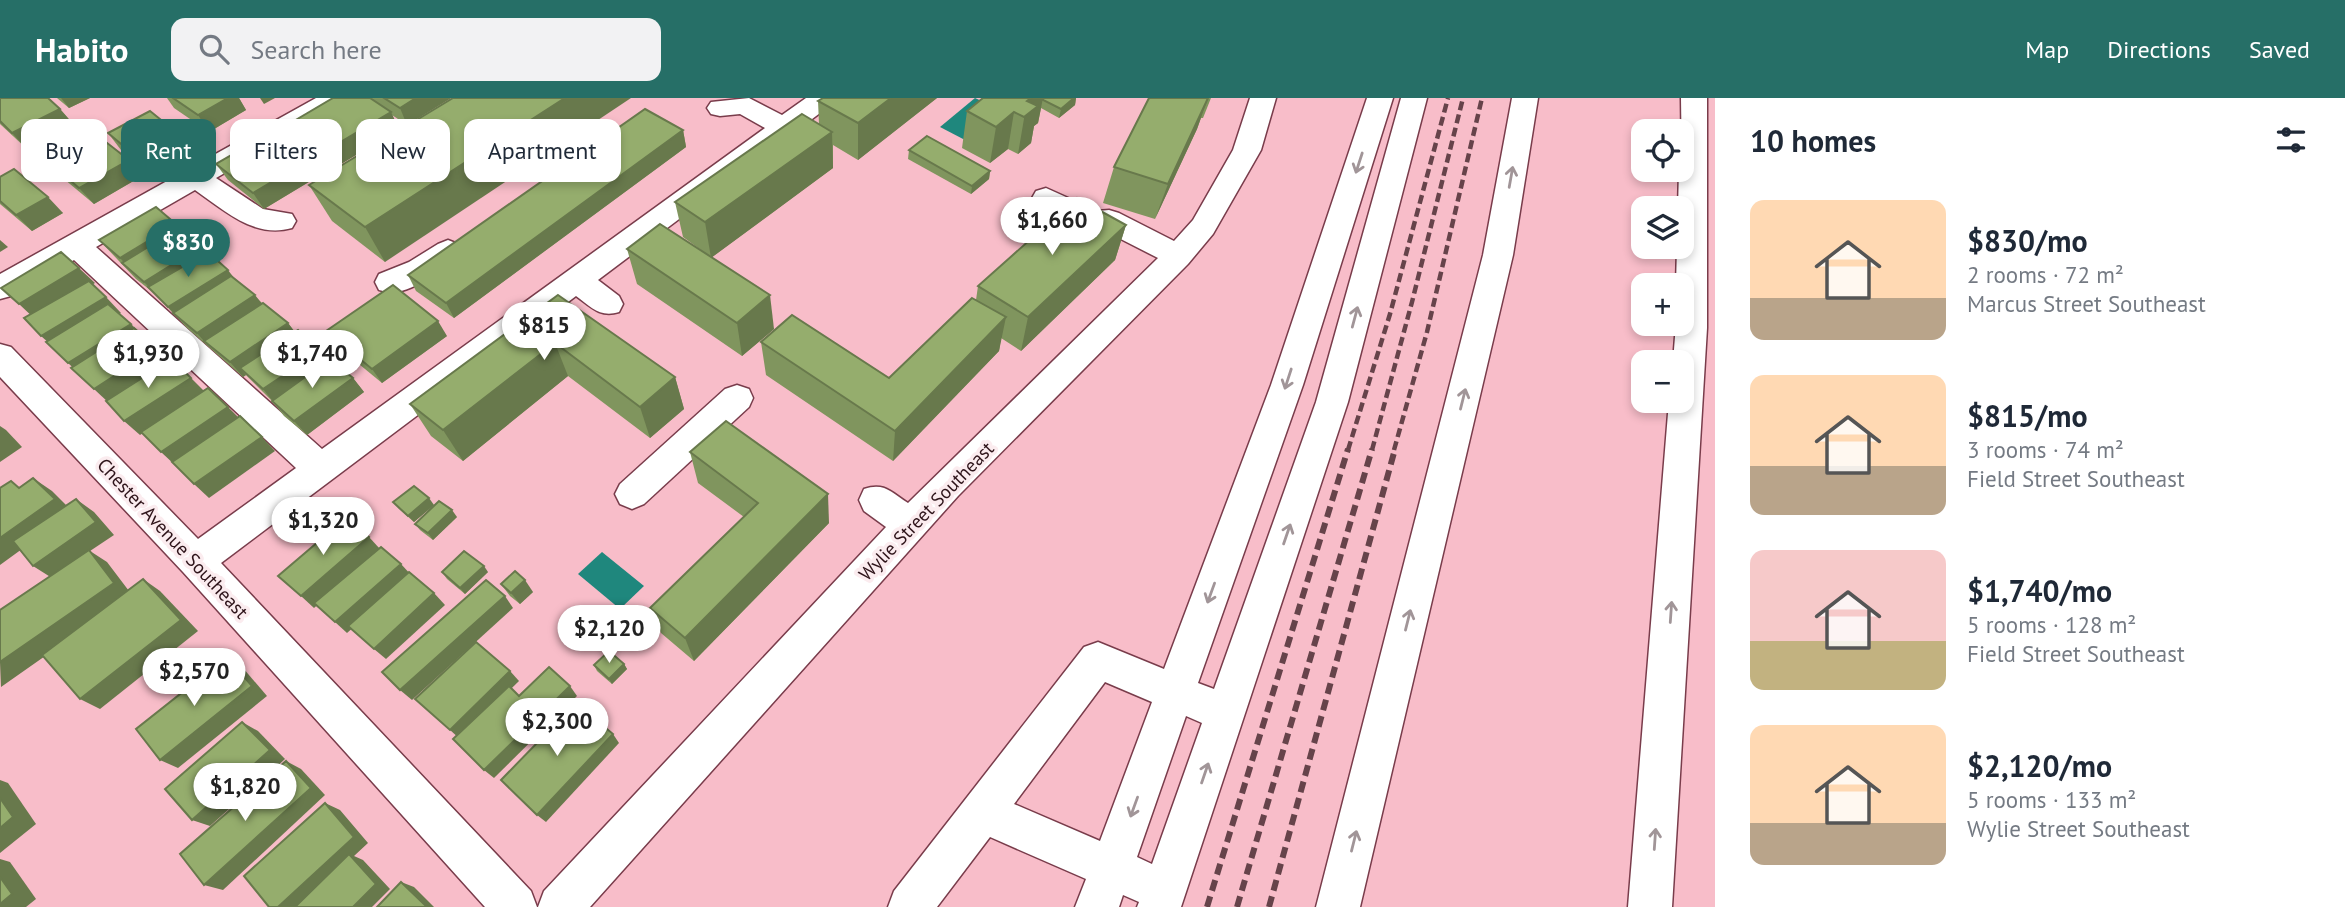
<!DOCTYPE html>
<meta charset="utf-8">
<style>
:root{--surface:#fff;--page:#f2f2f3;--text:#1f2937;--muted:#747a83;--accent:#266f67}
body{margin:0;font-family:"PT Sans",sans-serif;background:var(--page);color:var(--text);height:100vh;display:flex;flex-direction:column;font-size:26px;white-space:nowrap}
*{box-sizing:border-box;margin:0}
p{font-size:23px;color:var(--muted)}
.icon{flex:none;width:38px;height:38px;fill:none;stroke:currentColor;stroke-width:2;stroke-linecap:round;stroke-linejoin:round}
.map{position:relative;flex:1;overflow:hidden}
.side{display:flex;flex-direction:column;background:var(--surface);width:630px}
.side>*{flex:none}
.hud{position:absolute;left:21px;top:21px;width:665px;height:63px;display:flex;gap:14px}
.controls{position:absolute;left:1631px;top:21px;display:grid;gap:14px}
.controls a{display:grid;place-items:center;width:63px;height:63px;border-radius:14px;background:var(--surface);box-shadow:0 4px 10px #0003;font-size:35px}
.price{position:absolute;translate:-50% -60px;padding:0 16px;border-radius:24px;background:#fff;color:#222;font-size:23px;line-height:46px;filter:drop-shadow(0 2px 4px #0008)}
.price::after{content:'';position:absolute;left:50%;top:42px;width:21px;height:16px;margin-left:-10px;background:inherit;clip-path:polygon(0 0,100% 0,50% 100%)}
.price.selected{background:var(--accent);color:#fff}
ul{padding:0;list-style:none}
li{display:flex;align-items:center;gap:21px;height:175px;padding:0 35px}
li span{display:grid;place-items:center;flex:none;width:196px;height:140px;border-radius:14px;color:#555}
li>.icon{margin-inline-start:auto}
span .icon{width:84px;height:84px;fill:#fffc;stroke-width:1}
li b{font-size:30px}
h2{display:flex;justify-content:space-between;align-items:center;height:84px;padding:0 35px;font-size:30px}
.chip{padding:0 24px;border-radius:14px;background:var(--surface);box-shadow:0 4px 10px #0003;font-size:24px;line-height:63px}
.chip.selected{background:var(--accent);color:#fff}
header{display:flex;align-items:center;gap:42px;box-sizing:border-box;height:98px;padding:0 35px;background:var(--accent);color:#fff}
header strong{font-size:33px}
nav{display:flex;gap:38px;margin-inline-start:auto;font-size:24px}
.search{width:490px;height:63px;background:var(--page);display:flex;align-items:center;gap:18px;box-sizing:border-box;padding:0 24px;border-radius:14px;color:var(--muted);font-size:26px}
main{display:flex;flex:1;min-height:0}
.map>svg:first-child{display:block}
</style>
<header>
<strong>Habito</strong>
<div class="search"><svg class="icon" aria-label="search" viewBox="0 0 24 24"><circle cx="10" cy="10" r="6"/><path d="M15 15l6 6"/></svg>Search here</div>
<nav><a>Map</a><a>Directions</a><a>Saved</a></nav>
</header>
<main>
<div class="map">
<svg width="1715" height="809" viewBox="0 0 1715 809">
<rect width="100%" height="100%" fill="#f8bdc9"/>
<g fill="#1f877d">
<path d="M 975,0 L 1001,12 L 965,42 L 940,29 Z"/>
<path d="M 602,454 L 644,488 L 620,511 L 578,476 Z"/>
</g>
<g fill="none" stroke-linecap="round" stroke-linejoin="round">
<defs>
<g id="minor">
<path d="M 316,0 L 349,0 L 345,6 L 216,80 L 263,111 L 292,116 L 296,123 L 292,130 C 254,141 224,112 195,92 L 96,149 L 322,351 L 765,30 L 740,16 L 720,18 L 711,16 L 707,10 L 711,4 L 749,0 L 782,17 L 806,0 L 836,0 L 832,6 L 598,182 L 619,198 L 623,206 L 619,214 C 600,220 591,209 576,198 L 221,465 L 531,793 L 537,809 L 485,809 L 183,474 L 0,279 L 0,246 L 11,249 L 198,441 L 296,370 L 74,162 L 11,198 L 0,201 L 0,176 Z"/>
<path d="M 1250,0 L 1276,0 L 1261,52 L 1213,136 L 1188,166 L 958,398 L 590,809 L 538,809 L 544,793 L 886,429 L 864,413 L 859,402 L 864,391 C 884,384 891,394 908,405 L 1158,160 L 1105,133 L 1094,134 L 1084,131 L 1036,107 L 1032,100 L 1036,93 L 1046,90 L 1097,113 L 1109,112 L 1119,115 L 1174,143 L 1193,122 L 1233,52 Z"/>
<path d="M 1367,0 L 1393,0 L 1303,287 L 1198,585 L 1214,591 L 1316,304 L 1401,0 L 1427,0 L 1348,304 L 1181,809 L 1137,809 L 1139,804 L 1123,797 L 1119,809 L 1075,809 L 1086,781 L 990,739 L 937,809 L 888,809 L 894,793 L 1084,549 L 1098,544 L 1164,571 L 1271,287 ZM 1105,584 L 1152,604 L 1100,743 L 1014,706 ZM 1186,618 L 1202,625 L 1152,766 L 1137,759 Z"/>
<path d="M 1512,0 L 1538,0 L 1513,157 L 1360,809 L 1316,809 L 1483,157 Z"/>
<path d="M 1681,0 L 1707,0 L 1707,230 L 1672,809 L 1628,809 L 1669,303 L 1682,303 L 1682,264 L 1673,264 L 1676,226 L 1682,226 L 1682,187 L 1676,187 L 1677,149 L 1682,149 L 1682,110 L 1678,110 L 1679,72 L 1682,72 Z"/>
<path d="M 448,142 L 458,146 L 463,153 C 454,169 409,195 390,195 C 390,195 380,192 379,192 L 375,184 L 379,176 L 409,164 L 438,146 Z"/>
<path d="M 737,287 L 749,291 L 753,300 L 749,309 L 644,406 L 632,411 L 620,406 L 615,396 L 620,386 L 725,291 Z"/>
</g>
</defs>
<use href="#minor" stroke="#793c4b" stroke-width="3"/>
<use href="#minor" fill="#fff" fill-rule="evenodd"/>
<g stroke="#66434a" stroke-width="4.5" stroke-dasharray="9 4.5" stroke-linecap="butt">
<path d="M 1348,352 L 1390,216 L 1448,0"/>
<path d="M 1372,352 L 1412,204 L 1463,0"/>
<path d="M 1394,352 L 1427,234 L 1482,0"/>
</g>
<g stroke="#66434a" stroke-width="6" stroke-dasharray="11 6" stroke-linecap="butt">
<path d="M 1207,809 L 1348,351"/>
<path d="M 1237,809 L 1372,351"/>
<path d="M 1269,809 L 1395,351"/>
</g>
</g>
<g fill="#80955e">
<path d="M 0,0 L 60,11 L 74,27 L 27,51 L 0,26 Z"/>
<path d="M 57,0 L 90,0 L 69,10 Z"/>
<path d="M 167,0 L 239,0 L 246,12 L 209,34 L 174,10 Z"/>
<path d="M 333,0 L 451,0 L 407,27 L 392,17 L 399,31 L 341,66 L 304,39 L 294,23 Z"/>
<path d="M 453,0 L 385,164 L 332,123 L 309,87 Z"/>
<path d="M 823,0 L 937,0 L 858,62 L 833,47 L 833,70 L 712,159 L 774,231 L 742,258 L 637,186 L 627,151 L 701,152 L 683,139 L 675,104 L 819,26 L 818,3 Z"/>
<path d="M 983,0 L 1076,0 L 1075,7 L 1059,20 L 1041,10 L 1038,25 L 1034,28 L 1031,45 L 1018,56 L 1008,51 L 990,65 L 962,50 L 967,13 Z"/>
<path d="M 1149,0 L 1211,0 L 1203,20 L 1201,20 L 1197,31 L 1155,121 L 1103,105 L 1114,69 Z"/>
<path d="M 683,32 L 686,49 L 454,220 L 416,193 L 408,177 Z"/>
<path d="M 108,35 L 181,38 L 193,54 L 152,77 L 121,52 Z"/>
<path d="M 909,52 L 990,73 L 989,81 L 971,96 L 908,61 Z"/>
<path d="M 73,56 L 129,62 L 142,78 L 94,106 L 58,76 L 44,60 Z"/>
<path d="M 317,57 L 327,73 L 264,111 L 228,82 L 216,66 Z"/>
<path d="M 0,79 L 63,115 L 32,133 L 0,106 Z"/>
<path d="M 176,126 L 179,130 L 202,148 L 207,155 L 262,205 L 288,225 L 295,234 L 329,262 L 353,280 L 364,294 L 307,337 L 284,318 L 272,303 L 246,277 L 243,279 L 187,230 L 154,195 L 136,181 L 99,142 Z"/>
<path d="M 1126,127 L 1115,162 L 1021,253 L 1001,240 L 999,253 L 893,363 L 766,277 L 761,244 L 889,280 L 976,202 L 978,188 Z"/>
<path d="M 558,197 L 675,279 L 684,311 L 650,340 L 568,278 L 463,363 L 431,338 L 410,306 Z"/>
<path d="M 326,233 L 447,238 L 382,285 L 337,248 Z"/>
<path d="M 690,354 L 829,425 L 694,563 L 661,535 L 650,510 L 744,419 L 698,385 Z"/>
<path d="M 393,404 L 434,407 L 414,424 L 399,411 Z"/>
<path d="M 457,419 L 433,442 L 420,432 L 415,426 Z"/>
<path d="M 442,474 L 488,474 L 465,496 L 447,481 Z"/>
<path d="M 501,486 L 533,494 L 520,506 L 510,498 Z"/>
<path d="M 624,566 L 627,571 L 612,586 L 597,573 L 594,567 Z"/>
</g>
<g fill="#68794c">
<path d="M 61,0 L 90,0 L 69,10 Z"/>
<path d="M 228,0 L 239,0 L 246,12 L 209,34 L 198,17 Z"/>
<path d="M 260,0 L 275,0 L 264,6 Z"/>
<path d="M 416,0 L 451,0 L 407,27 L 400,10 Z"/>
<path d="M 565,0 L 631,0 L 385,164 L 365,129 Z"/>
<path d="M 891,0 L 937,0 L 858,62 L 858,25 Z"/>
<path d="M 1031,0 L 1043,0 L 1038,25 L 1034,28 L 1031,45 L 1018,56 L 1027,3 Z"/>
<path d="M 1074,0 L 1076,0 L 1075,7 L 1059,20 L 1061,11 Z"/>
<path d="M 1208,0 L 1197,31 L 1155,121 L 1168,86 Z"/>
<path d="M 60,11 L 74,27 L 27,51 L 12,35 Z"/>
<path d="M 391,14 L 399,31 L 341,66 L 332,49 Z"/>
<path d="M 1014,14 L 1008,51 L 990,65 L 996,29 Z"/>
<path d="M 683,32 L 686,49 L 454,220 L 446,205 Z"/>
<path d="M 832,34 L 833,70 L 711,160 L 705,124 Z"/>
<path d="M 181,38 L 193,54 L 152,77 L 139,61 Z"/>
<path d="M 317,57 L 327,73 L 264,111 L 253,95 Z"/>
<path d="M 129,62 L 142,78 L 94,106 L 79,90 Z"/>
<path d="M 990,73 L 989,81 L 971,96 L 972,88 Z"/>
<path d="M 48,99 L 63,115 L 32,133 L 16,117 Z"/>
<path d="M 176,126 L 189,142 L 134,175 L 120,160 Z"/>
<path d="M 1126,127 L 1115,162 L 1021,253 L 1028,219 Z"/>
<path d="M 0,142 L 8,149 L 0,154 Z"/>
<path d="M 202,148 L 214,164 L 158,199 L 144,184 Z"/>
<path d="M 79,170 L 95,185 L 36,222 L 19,206 Z"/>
<path d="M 228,172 L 240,188 L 174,216 L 168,209 Z"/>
<path d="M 255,197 L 267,212 L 204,243 L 210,250 L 197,235 Z"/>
<path d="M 770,197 L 774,231 L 742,258 L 737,225 Z"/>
<path d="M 106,199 L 121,215 L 58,253 L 41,238 Z"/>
<path d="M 1006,219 L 999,253 L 893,363 L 895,333 Z"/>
<path d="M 438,223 L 447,238 L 382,285 L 372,271 Z"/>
<path d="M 288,225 L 299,240 L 240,270 L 246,277 L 243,279 L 230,264 Z"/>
<path d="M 131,226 L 146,241 L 84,280 L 68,265 Z"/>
<path d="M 555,245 L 568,278 L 463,363 L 443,332 Z"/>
<path d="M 157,250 L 172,265 L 110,306 L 94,291 Z"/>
<path d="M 321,252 L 332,267 L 275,306 L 263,291 Z"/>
<path d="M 675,279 L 684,311 L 650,340 L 640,309 Z"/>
<path d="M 191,280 L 205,294 L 140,337 L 124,323 Z"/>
<path d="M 353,280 L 364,294 L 307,337 L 294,323 Z"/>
<path d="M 228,309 L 242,323 L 176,368 L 161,354 Z"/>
<path d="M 0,328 L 6,332 L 22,349 L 0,364 Z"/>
<path d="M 262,339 L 275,353 L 209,400 L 194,386 Z"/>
<path d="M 33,380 L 52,393 L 73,414 L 0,467 L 0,440 Z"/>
<path d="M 828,396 L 829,425 L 694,563 L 685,540 Z"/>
<path d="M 429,400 L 434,407 L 414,424 L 408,418 Z"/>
<path d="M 76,401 L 94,414 L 114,437 L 90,453 L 107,464 L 132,497 L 1,589 L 0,564 L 52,480 L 33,468 Z"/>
<path d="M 452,412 L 457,419 L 433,442 L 428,435 Z"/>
<path d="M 369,439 L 380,451 L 314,510 L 301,498 Z"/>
<path d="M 401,466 L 412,478 L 347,535 L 335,524 Z"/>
<path d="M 484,468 L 488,474 L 465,496 L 460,490 Z"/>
<path d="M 143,481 L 160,493 L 198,533 L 100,611 L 80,601 Z"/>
<path d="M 525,482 L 533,494 L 520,506 L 511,495 Z"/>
<path d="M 434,495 L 445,507 L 386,561 L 374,551 Z"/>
<path d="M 505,498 L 513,510 L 412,602 L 400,592 Z"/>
<path d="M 227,559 L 243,570 L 267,598 L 178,670 L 160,662 Z"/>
<path d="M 624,566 L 627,571 L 612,586 L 609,581 Z"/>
<path d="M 510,573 L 519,583 L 460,641 L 450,632 Z"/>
<path d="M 570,588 L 577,598 L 494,680 L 484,672 Z"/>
<path d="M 242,624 L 258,633 L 285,661 L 210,728 L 192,722 Z"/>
<path d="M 613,636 L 619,645 L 546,724 L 537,717 Z"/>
<path d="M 286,663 L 301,671 L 325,697 L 223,792 L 204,787 Z"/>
<path d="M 0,682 L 8,685 L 36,726 L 0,755 Z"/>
<path d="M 325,705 L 340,712 L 368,745 L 354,758 L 363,762 L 390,791 L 372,809 L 278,809 Z"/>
<path d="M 0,761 L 10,764 L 36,801 L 26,809 L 0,809 Z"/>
<path d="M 401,784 L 414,789 L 434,809 L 427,809 Z"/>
</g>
<g fill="#95ad6d" stroke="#68794c" stroke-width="2">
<path d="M 0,0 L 48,0 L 60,11 L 12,35 L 0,23 Z"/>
<path d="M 173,0 L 228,0 L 198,17 Z"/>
<path d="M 333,0 L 370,0 L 391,14 L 332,49 L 294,23 Z"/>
<path d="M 384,0 L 416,0 L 400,10 Z"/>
<path d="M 453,0 L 565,0 L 365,129 L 309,87 Z"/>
<path d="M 823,0 L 891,0 L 858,25 L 818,3 Z"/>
<path d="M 983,0 L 1031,0 L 1027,3 L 1038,8 L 1024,19 L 1014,14 L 996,29 L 967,13 Z"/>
<path d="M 1043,0 L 1074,0 L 1061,11 L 1043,2 Z"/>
<path d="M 1149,0 L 1208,0 L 1168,86 L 1114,69 Z"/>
<path d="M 645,11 L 683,32 L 446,205 L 408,177 Z"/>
<path d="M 150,13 L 181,38 L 139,61 L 108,35 Z"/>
<path d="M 802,16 L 832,34 L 705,124 L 675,104 Z"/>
<path d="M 280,29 L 317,57 L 253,95 L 216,66 Z"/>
<path d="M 927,38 L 990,73 L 972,88 L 909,52 Z"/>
<path d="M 102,41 L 129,62 L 79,90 L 44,60 L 64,49 L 73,56 Z"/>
<path d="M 14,71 L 48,99 L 16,117 L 0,103 L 0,79 Z"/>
<path d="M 1077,100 L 1126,127 L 1028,219 L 978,188 Z"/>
<path d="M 156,109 L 176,126 L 120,160 L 99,142 Z"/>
<path d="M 660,126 L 770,197 L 737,225 L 627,151 Z"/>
<path d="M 179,130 L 202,148 L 144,184 L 122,165 Z"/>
<path d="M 61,154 L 79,170 L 19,206 L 1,190 Z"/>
<path d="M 208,154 L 228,172 L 168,209 L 148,189 Z"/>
<path d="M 231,178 L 255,197 L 197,235 L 173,215 Z"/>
<path d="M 89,183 L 106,199 L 41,238 L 24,220 Z"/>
<path d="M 393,187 L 438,223 L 372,271 L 326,233 Z"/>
<path d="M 558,197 L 675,279 L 640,309 L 555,245 L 443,332 L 410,306 Z"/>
<path d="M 972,200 L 1006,219 L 895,333 L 761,244 L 792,217 L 889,280 Z"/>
<path d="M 263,205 L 288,225 L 230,264 L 204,243 Z"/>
<path d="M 108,206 L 131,226 L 68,265 L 46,244 Z"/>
<path d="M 134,230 L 157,250 L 94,291 L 71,270 Z"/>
<path d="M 298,232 L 321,252 L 263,291 L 240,270 Z"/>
<path d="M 172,261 L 191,280 L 124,323 L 106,303 Z"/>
<path d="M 330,261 L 353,280 L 294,323 L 272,303 Z"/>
<path d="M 208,290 L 228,309 L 161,354 L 141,334 Z"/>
<path d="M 240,318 L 262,339 L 194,386 L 172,364 Z"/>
<path d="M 726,323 L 828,396 L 685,540 L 650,510 L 758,405 L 690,354 Z"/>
<path d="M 33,380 L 55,401 L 0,440 L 0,390 L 11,383 L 19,390 Z"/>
<path d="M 414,388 L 429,400 L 408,418 L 393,404 Z"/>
<path d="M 76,401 L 96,424 L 33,468 L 13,443 Z"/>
<path d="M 439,403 L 452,412 L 428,435 L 415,426 Z"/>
<path d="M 346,420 L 369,439 L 301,498 L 278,478 Z"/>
<path d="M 381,449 L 401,466 L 335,524 L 314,505 Z"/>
<path d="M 89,452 L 114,485 L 0,564 L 0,512 Z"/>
<path d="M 464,453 L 484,468 L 460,490 L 442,474 Z"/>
<path d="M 515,473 L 525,482 L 511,495 L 501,486 Z"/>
<path d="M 409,474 L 434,495 L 374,551 L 348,528 Z"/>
<path d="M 143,481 L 181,522 L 80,601 L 42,557 Z"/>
<path d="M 486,482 L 505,498 L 400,592 L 382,574 Z"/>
<path d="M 476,544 L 510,573 L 450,632 L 415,601 Z"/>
<path d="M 609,553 L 624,566 L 609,581 L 594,567 Z"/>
<path d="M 227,559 L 252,588 L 160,662 L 136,631 Z"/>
<path d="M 549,569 L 570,588 L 484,672 L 453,641 L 509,588 L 519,598 Z"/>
<path d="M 576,605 L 613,636 L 537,717 L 501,682 Z"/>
<path d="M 242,624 L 270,652 L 192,722 L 165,691 Z"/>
<path d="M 286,663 L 311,690 L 204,787 L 180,756 Z"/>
<path d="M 0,700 L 13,719 L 0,730 Z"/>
<path d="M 325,705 L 354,739 L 278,809 L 269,809 L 244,778 Z"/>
<path d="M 349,756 L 376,786 L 353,809 L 295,809 Z"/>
<path d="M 0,779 L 12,796 L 0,806 Z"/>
<path d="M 401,784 L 427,809 L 377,809 Z"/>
</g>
<defs><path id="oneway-shaft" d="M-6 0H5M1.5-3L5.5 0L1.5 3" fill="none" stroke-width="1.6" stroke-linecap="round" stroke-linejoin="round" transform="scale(1.75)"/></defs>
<g stroke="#a19598">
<use href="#oneway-shaft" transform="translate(1359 65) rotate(108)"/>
<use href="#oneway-shaft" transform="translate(1511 79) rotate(-80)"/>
<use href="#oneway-shaft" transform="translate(1355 219) rotate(-75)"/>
<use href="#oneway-shaft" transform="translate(1288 281) rotate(108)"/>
<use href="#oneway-shaft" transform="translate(1463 301) rotate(-76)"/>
<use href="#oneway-shaft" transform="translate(1287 436) rotate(-71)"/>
<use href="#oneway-shaft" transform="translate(1211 495) rotate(110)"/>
<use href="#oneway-shaft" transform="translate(1671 514) rotate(-86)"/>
<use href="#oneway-shaft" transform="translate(1408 522) rotate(-76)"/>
<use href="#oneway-shaft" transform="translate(1205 675) rotate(-71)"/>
<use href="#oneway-shaft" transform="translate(1134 709) rotate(110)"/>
<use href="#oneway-shaft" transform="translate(1655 741) rotate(-86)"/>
<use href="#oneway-shaft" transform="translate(1354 743) rotate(-76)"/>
</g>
<g text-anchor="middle" stroke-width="7" stroke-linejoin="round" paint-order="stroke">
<g font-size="19" fill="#2e141a" stroke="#fbecef">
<text transform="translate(926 413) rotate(-46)" y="7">Wylie Street Southeast</text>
<text transform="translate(173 440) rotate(47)" y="7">Chester Avenue Southeast</text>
</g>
</g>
</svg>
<div class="controls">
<a><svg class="icon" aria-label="locate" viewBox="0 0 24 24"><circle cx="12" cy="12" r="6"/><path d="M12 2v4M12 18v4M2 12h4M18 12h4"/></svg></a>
<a><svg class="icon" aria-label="layers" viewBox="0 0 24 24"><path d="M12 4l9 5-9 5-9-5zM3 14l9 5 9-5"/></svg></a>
<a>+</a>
<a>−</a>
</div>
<b class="price" style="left:1052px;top:159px">$1,660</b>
<b class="price selected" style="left:188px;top:181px">$830</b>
<b class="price" style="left:544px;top:264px">$815</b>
<b class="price" style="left:148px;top:292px">$1,930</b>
<b class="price" style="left:312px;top:292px">$1,740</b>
<b class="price" style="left:323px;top:459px">$1,320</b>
<b class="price" style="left:609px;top:567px">$2,120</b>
<b class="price" style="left:194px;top:610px">$2,570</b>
<b class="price" style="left:557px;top:660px">$2,300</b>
<b class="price" style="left:245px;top:725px">$1,820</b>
<div class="hud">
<a class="chip">Buy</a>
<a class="chip selected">Rent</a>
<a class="chip">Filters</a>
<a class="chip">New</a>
<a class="chip">Apartment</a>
</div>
</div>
<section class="side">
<h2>10 homes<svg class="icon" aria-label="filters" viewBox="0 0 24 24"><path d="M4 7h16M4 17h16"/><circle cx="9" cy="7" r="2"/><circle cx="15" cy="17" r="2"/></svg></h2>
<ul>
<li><span style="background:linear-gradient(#ffd9b3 70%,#b9a48a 0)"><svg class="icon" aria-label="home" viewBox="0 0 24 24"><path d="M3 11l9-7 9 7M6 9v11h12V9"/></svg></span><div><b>$830/mo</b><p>2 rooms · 72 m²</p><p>Marcus Street Southeast</p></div></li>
<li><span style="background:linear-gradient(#ffd9b3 65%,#b9a48a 0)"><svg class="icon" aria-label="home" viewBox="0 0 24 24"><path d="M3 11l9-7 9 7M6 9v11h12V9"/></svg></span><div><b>$815/mo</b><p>3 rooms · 74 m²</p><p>Field Street Southeast</p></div></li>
<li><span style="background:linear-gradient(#f6c9c9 65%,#c2b280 0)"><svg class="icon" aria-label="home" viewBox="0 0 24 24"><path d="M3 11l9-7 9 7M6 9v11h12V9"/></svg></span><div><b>$1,740/mo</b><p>5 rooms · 128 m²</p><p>Field Street Southeast</p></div></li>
<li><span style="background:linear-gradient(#ffd9b3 70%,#b9a48a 0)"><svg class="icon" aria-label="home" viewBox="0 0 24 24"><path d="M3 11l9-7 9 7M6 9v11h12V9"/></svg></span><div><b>$2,120/mo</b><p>5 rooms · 133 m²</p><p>Wylie Street Southeast</p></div></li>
</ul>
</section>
</main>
